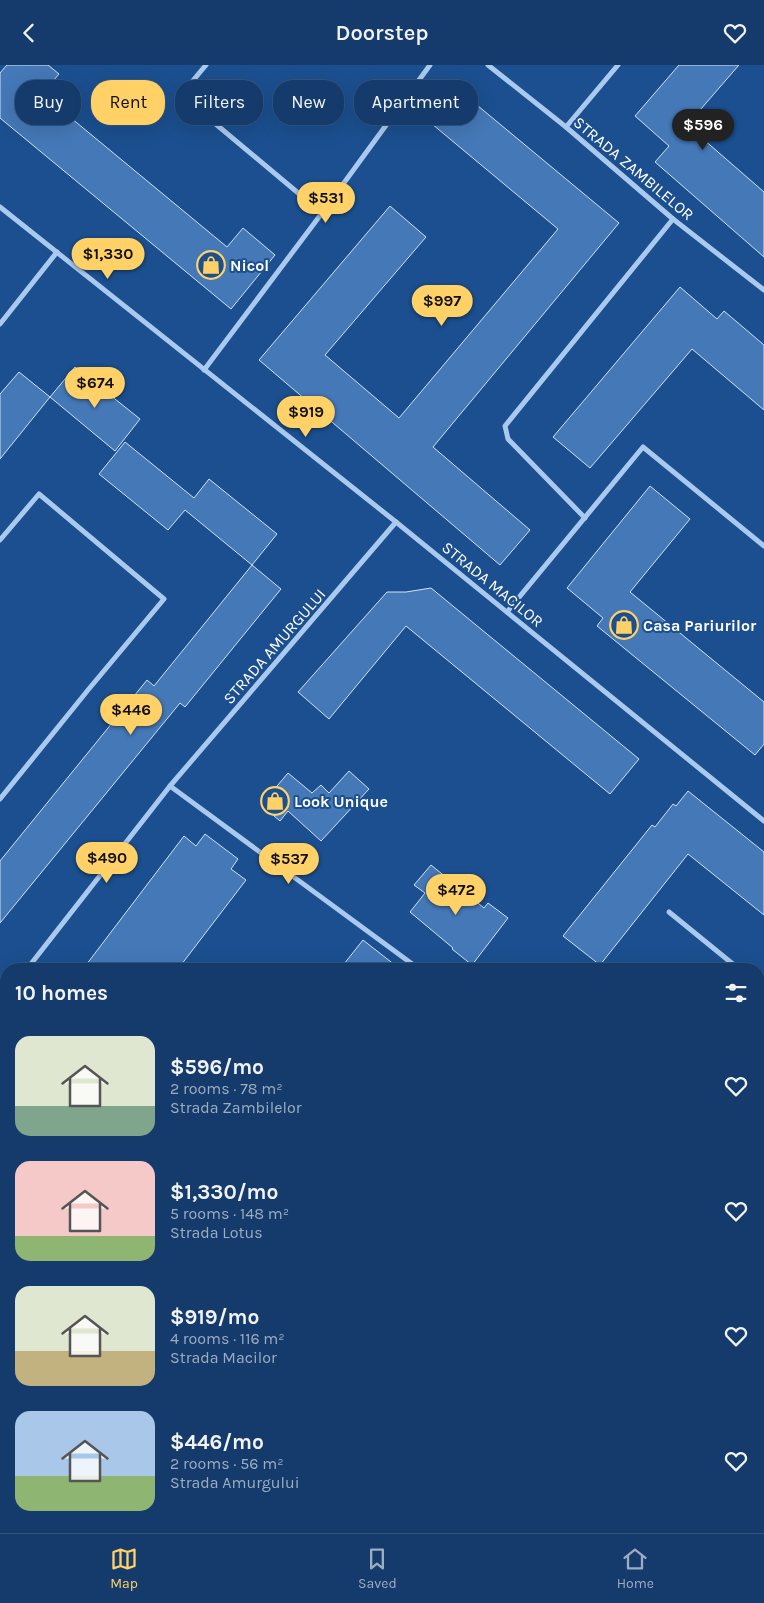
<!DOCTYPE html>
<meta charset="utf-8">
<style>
:root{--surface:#143b6b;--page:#214673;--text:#f1f3f6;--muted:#9dadc1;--line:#33557e;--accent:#ffd166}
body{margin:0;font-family:Karla,sans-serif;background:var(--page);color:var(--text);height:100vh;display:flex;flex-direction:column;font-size:19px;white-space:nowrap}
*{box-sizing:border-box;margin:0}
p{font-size:16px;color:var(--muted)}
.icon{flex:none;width:28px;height:28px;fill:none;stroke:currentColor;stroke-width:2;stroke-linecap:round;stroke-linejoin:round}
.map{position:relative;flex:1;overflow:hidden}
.drawer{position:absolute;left:0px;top:898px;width:765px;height:571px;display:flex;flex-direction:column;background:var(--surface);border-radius:20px 20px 0 0;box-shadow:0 5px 20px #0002,0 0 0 1px var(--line)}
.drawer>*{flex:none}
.top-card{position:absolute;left:15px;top:15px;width:500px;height:45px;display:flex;gap:10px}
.price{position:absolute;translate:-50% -42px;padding:0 11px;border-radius:18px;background:var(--accent);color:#111;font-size:16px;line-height:32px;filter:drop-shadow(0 1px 2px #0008)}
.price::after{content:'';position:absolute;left:50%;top:30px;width:15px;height:11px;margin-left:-8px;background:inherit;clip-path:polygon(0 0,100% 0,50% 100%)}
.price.current{background:#222;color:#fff}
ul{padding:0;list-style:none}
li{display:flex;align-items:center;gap:15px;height:125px;padding:0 15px}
li span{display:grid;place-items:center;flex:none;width:140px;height:100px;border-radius:15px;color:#555}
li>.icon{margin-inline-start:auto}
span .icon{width:60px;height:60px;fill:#fffc;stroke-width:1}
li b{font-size:21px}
h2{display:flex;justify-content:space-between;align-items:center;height:60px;padding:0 15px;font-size:21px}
.tag{padding:0 18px;border-radius:20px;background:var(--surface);box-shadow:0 5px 20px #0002,0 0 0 1px var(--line);font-size:18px;line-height:45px}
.tag.current{background:var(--accent);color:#111}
header{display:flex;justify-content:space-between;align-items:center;height:65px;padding:0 15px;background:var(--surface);font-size:22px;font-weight:600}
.tabs{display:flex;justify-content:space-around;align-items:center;height:70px;border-top:1px solid var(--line);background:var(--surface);font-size:14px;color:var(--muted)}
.tabs a{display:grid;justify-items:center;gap:2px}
.tabs .current{color:var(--accent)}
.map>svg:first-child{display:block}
</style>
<header><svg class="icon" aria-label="back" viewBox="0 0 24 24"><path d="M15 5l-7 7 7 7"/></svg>Doorstep<svg class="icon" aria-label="heart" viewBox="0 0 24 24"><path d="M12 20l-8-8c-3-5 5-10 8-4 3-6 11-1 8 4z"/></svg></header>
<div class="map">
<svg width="764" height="1468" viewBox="0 0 764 1468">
<rect width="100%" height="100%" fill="#1b4f8f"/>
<g fill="#4478b7" stroke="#cfe3fa">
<path d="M 7,0 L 48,0 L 59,9 L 42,29 L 227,182 L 243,163 L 275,190 L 231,244 L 0,53 L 0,8 Z"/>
<path d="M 679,0 L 739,0 L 687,60 L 764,127 L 764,192 L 655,97 L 669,81 L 635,51 Z"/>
<path d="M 448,16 L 619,158 L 433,382 L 530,465 L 500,500 L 259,295 L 390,141 L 426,172 L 325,290 L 399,353 L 558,164 L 420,49 Z"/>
<path d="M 680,222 L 717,254 L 724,246 L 764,280 L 764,345 L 692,284 L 590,403 L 553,372 Z"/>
<path d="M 75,302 L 140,354 L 115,386 L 50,332 Z"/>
<path d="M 19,307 L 50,332 L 0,394 L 0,329 Z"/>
<path d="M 125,377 L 194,433 L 209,414 L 277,469 L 252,500 L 185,445 L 168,465 L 99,409 Z"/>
<path d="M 650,421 L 690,454 L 630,527 L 764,637 L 764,679 L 755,690 L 597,561 L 603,553 L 567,523 Z"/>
<path d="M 252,500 L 281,524 L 185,642 L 180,638 L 0,858 L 0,796 L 147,615 L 154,621 Z"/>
<path d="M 431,523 L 639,694 L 610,729 L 406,561 L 329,654 L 298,627 L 387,527 L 406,527 Z"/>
<path d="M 349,706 L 369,724 L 321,776 L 288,746 L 280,756 L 261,740 L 288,708 L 312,728 L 321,720 L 329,728 Z"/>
<path d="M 688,726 L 764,787 L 764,850 L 688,789 L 600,900 L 563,871 L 652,760 L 655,762 L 673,739 L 676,741 Z"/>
<path d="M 205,769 L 238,794 L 231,804 L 246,815 L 178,904 L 83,904 L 184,771 L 196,781 Z"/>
<path d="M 431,800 L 484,843 L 488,838 L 508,853 L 472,900 L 452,884 L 453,883 L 410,847 L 425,828 L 414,820 Z"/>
<path d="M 363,875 L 400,904 L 340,904 Z"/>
</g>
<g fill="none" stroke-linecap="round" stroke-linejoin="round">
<path stroke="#a9c9ee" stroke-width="4" d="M 40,1462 L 41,1468"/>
<g stroke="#a9c9ee" stroke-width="5">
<path d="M 206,0 L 181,30 L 322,148"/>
<path d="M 488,0 L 566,62 L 673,154 L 764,225"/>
<path d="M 566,62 L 618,0"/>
<path d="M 0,142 L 396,457 L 764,756"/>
<path d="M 0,259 L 57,187"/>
<path d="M 204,305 L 322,148 L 430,0"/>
<path d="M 585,453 L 508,374 L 505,361 L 673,154"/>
<path d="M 0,475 L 39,429 L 164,534 L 88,625 L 0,734"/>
<path d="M 507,547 L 643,382 L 764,481"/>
<path d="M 170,721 L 419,904"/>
<path d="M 669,847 L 739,904"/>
<path d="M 27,904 L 170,721 L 396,457"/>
<path d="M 759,919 L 764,924"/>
<path d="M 0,939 L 6,931"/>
<path d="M 759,1167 L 764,1171"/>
<path d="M 0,1198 L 6,1203"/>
<path d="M 702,1462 L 725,1468"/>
<path d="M 336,1468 L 338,1462"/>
<path d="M 572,1468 L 573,1462"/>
</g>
<g stroke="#f0f6ff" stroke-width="12">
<path d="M 0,1446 L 6,1448"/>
<path d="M 54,1462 L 73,1468"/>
</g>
</g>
<defs>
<symbol id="shop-ring" viewBox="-11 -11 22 22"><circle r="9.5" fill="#1b4f8f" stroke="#ffd166" stroke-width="1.5"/><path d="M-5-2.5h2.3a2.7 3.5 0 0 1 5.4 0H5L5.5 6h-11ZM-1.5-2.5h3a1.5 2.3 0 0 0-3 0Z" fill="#ffd166"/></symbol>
</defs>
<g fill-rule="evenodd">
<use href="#shop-ring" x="195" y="184" width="32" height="32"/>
<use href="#shop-ring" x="608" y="544" width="32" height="32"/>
<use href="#shop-ring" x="259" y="720" width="32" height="32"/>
</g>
<g text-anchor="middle" stroke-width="4" stroke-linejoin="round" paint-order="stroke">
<g font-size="16" fill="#fff" stroke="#1b4f8f">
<text transform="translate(634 103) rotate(40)" y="6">STRADA ZAMBILELOR</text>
<text transform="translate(493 519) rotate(39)" y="6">STRADA MACILOR</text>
<text transform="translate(274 581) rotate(-49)" y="6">STRADA AMURGULUI</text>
</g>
<g font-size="16" font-weight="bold" fill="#fff" stroke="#1b4f8f" text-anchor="start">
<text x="230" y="206">Nicol</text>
<text x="643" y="566">Casa Pariurilor</text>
<text x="294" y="742">Look Unique</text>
</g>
</g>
</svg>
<b class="price current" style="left:703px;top:86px">$596</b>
<b class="price" style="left:326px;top:159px">$531</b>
<b class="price" style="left:108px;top:215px">$1,330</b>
<b class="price" style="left:442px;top:262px">$997</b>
<b class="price" style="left:95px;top:344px">$674</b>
<b class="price" style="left:306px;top:373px">$919</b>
<b class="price" style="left:131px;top:671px">$446</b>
<b class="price" style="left:107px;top:819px">$490</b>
<b class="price" style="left:289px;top:820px">$537</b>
<b class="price" style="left:456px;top:851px">$472</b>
<div class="top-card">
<a class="tag">Buy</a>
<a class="tag current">Rent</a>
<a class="tag">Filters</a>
<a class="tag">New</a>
<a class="tag">Apartment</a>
</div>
<section class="drawer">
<h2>10 homes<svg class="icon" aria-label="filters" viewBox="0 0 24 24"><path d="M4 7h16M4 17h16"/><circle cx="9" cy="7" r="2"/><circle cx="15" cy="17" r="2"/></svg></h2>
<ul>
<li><span style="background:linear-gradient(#dfe7d0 70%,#7fa58c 0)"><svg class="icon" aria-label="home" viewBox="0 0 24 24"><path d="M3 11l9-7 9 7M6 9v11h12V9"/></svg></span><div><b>$596/mo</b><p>2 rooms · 78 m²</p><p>Strada Zambilelor</p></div><svg class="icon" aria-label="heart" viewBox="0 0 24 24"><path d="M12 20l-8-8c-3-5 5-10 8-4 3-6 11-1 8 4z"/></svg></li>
<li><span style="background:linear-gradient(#f6c9c9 75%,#8fb573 0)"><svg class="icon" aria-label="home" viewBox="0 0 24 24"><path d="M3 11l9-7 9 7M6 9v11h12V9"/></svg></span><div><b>$1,330/mo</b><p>5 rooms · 148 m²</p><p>Strada Lotus</p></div><svg class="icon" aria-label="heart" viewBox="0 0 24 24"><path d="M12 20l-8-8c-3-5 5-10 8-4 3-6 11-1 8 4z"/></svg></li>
<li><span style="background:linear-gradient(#dfe7d0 65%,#c2b280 0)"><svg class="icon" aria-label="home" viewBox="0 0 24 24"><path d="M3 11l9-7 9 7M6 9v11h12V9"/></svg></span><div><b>$919/mo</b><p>4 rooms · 116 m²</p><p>Strada Macilor</p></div><svg class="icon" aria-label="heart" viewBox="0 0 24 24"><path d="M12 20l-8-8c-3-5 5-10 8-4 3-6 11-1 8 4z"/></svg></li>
<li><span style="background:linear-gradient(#a9c7e8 65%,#8fb573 0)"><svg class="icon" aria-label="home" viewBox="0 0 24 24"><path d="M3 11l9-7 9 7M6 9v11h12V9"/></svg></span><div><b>$446/mo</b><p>2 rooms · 56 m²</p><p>Strada Amurgului</p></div><svg class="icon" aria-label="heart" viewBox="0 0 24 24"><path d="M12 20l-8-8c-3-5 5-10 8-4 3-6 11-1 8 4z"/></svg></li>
</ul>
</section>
</div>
<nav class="tabs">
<a class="current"><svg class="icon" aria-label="map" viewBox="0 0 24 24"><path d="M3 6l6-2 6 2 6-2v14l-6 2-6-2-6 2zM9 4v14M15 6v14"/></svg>Map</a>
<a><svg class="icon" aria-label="saved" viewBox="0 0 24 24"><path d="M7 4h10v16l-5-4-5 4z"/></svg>Saved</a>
<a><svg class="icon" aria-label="home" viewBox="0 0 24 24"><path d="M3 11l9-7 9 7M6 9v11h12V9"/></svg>Home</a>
</nav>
